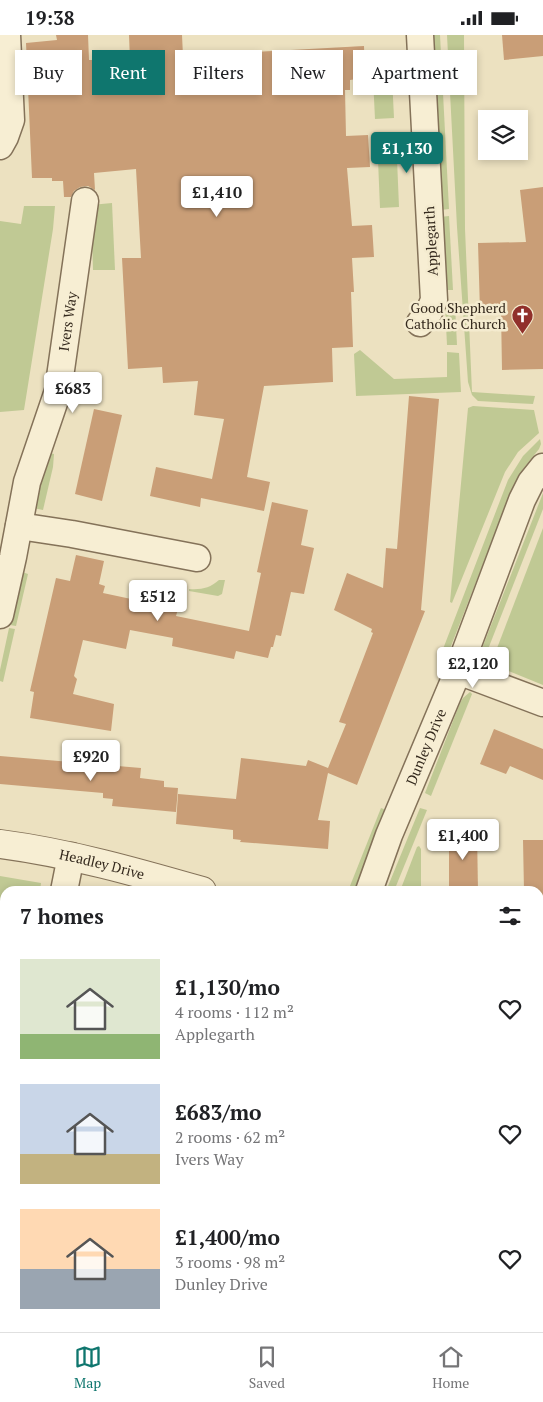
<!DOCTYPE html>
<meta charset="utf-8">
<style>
:root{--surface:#fff;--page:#f2f2f2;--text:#202124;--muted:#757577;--line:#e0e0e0;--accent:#0f766e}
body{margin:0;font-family:"PT Serif",serif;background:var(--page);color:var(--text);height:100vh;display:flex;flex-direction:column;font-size:19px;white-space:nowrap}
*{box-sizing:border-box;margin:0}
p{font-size:16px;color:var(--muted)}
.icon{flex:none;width:28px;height:28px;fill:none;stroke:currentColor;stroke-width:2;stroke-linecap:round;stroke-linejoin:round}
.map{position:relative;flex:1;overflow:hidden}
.drawer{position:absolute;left:0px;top:851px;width:544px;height:446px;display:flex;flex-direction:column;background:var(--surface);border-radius:15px 15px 0 0;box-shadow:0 2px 8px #0003}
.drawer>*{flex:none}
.guide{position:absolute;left:15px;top:15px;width:514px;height:45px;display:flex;gap:10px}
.controls{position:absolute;left:478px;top:75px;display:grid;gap:10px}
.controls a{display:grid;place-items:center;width:50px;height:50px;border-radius:0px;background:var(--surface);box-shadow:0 2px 8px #0003;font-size:25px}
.price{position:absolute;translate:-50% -42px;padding:0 11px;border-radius:5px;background:#fff;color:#222;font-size:16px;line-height:32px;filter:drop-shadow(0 1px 2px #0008)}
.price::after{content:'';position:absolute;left:50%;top:30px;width:15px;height:11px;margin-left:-8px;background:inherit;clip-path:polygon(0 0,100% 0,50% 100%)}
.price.selected{background:var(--accent);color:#fff}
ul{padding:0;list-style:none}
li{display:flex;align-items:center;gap:15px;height:125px;padding:0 20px}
li span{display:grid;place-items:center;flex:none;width:140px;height:100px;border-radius:0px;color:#555}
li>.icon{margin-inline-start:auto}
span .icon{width:60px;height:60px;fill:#fffc;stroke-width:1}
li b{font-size:21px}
h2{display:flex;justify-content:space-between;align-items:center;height:60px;padding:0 20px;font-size:21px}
.chip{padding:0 18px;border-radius:0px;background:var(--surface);box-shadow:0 2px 8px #0003;font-size:18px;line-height:45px}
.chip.selected{background:var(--accent);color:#fff}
.status{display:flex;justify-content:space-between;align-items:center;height:35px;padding:0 25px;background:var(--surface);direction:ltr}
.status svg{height:14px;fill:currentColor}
.dock{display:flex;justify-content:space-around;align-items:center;height:70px;border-top:1px solid var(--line);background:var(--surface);font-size:14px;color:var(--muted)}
.dock a{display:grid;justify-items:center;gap:2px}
.dock .selected{color:var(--accent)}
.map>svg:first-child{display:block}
</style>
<div class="status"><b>19:38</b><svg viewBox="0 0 49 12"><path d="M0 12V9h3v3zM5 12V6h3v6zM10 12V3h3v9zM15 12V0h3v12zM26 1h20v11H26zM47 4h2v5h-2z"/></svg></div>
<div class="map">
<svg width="543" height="1297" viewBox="0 0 543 1297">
<rect width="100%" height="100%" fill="#ece1c0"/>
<g fill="#c0c994">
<path d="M 432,0 L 440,0 L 449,174 L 441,175 Z"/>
<path d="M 447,0 L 464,0 L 465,194 L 472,357 L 535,361 L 533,369 L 478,366 L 472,360 L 468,347 L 457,192 Z"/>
<path d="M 392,42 L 394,83 L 375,84 L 373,43 Z"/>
<path d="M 396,100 L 399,172 L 380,173 L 377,101 Z"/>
<path d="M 112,168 L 115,235 L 93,235 L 91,170 Z"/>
<path d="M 24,171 L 55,171 L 53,194 L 24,375 L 0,377 L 0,186 L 21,189 Z"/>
<path d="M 449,181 L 453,255 L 445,255 L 440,182 Z"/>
<path d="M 445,270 L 455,270 L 457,310 L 447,310 Z"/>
<path d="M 360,315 L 394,344 L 447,342 L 447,317 L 459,318 L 461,357 L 356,361 L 354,319 Z"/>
<path d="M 473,371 L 534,375 L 539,398 L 518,417 L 505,437 L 452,568 L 450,567 L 468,373 Z"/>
<path d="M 540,404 L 541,409 L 539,414 L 523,434 L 513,452 L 444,629 L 438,627 L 508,445 L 523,421 Z"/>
<path d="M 50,418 L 54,419 L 53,432 L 43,475 L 33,473 Z"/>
<path d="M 543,458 L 543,474 L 483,627 L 480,621 L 481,616 Z"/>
<path d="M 543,493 L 543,650 L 501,633 L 498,631 L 494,621 Z"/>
<path d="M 22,537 L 28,539 L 16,591 L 10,590 Z"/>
<path d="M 219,545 L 225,545 L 222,559 L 218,561 L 189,556 L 189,554 C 201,555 210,553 219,545 Z"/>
<path d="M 9,593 L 15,594 L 3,647 L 0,646 L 0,635 Z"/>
<path d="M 470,657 L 472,659 L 431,761 L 425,758 L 460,668 L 463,663 Z"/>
<path d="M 381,773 L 386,775 L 354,856 L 348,856 Z"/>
<path d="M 420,773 L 427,775 L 394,856 L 386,856 Z"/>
<path d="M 419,811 L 421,814 L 421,856 L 400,856 L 417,812 Z"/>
<path d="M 0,841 L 41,848 L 40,856 L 5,856 L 5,890 L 0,888 Z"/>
<path d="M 539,1122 L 543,1122 L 543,1163 L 539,1161 Z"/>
<path d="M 0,1158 L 5,1160 L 5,1292 L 45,1293 L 53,1297 L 0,1297 Z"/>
<path d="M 539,1244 L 543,1247 L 543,1297 L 363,1297 L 356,1293 L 397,1293 L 402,1296 L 405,1292 L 539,1292 Z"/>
<path d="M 158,1293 L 208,1293 L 215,1297 L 155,1297 Z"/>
</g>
<g fill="#c99e77">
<path d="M 56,0 L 88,0 L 89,25 L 130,25 L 129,0 L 182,0 L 183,21 L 364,11 L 365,43 L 350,45 L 350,55 L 345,55 L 346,101 L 368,100 L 370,132 L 347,133 L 352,191 L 372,190 L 374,222 L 352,223 L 354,257 L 351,257 L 353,312 L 332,313 L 333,347 L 264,351 L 247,442 L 270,447 L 264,476 L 201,463 L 200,472 L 150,461 L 156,432 L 212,444 L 224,384 L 194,380 L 198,346 L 163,348 L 162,332 L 128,334 L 122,223 L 141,223 L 136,134 L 94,138 L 95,155 L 88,151 L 80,152 L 74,156 L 71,162 L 64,162 L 63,146 L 52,146 L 52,143 L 32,143 L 26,8 L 57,5 Z"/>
<path d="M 502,0 L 543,0 L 543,21 L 504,25 Z"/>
<path d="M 543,152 L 543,334 L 502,335 L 501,276 L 480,276 L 478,208 L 526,207 L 520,155 Z"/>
<path d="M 409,361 L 439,364 L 421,575 L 425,576 L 357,750 L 328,738 L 318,785 L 330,786 L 328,814 L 240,807 L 241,805 L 233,804 L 233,795 L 176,789 L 178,759 L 236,764 L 241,723 L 306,731 L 308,725 L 328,733 L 346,689 L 339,687 L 373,598 L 371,597 L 372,594 L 334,575 L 347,538 L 383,553 L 386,513 L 397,514 Z"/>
<path d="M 94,374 L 122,380 L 102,466 L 75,459 Z"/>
<path d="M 272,467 L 308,475 L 301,510 L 314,513 L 304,559 L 291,557 L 281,601 L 276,600 L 273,612 L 271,612 L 268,623 L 236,616 L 234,624 L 172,611 L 173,603 L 130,595 L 126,614 L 83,605 L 74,641 L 77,644 L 73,659 L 114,669 L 111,696 L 30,683 L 34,657 L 30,656 L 56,543 L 70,546 L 76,520 L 104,526 L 99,549 L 105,551 L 103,558 L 178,574 L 176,581 L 249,596 L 261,538 L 257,537 Z"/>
<path d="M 494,694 L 543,714 L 543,745 L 510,731 L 506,739 L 480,729 Z"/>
<path d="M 0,721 L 141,733 L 140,743 L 164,746 L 164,752 L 178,753 L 176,777 L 112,771 L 113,764 L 103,763 L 103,758 L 0,749 Z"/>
<path d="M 449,795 L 477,797 L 478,856 L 449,856 Z"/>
<path d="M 523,805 L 543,805 L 543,881 L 539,881 L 539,856 L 524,856 Z"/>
</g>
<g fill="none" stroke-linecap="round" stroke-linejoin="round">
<defs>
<g id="minor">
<path d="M 0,111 L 5,102 L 11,85 L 7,0"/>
<path d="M 420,288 L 429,277 L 434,265 L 420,0"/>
<path d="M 19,491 L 72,499 L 197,523"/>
<path id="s1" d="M 0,580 L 13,522 L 27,447 L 58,356 L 85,166"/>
<path d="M 458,636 L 543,668"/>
<path d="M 64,856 L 71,821"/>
<path id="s2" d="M 369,856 L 389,800 L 458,636 L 522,465 L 531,447 L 543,432"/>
<path d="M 0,1005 L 5,996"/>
</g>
<g id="tertiary">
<path id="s3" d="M 0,809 C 69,818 136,837 202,856"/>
<path d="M 539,961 L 543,962"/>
</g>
</defs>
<use href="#minor" stroke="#847259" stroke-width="29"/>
<use href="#tertiary" stroke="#847259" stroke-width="30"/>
<use href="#minor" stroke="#f7eed3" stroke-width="26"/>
<use href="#tertiary" stroke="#f7eed3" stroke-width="28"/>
</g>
<defs>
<symbol id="church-pin" viewBox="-11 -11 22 30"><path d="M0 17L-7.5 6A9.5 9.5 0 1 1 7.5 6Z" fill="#91302b" stroke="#f4ebcf"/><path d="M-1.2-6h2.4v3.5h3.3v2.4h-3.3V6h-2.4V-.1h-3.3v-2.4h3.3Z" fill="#fff"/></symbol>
</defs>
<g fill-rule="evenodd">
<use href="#church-pin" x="510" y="268" width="25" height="34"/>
</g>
<g text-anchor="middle" stroke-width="5" stroke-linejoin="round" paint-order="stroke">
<g font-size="14" fill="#34291d" stroke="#f4ebcf">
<text transform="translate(431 206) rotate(-93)" y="5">Applegarth</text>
<text dy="5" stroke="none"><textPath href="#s1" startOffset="302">Ivers Way</textPath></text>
<text dy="5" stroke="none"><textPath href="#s2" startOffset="155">Dunley Drive</textPath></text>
<text dy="5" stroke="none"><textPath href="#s3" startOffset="104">Headley Drive</textPath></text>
</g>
<g font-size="14" fill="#34291d" stroke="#f4ebcf" text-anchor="end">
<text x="506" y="278">Good Shepherd<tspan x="506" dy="16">Catholic Church</tspan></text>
</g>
</g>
</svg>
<div class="controls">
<a><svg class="icon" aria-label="layers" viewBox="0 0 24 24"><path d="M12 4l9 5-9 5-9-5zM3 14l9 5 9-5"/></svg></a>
</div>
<b class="price selected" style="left:407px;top:139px">£1,130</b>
<b class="price" style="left:217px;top:183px">£1,410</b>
<b class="price" style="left:73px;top:379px">£683</b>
<b class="price" style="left:158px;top:587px">£512</b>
<b class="price" style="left:473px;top:654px">£2,120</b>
<b class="price" style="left:91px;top:747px">£920</b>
<b class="price" style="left:463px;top:826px">£1,400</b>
<div class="guide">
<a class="chip">Buy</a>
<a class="chip selected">Rent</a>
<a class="chip">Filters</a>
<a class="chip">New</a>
<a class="chip">Apartment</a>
</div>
<section class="drawer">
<h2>7 homes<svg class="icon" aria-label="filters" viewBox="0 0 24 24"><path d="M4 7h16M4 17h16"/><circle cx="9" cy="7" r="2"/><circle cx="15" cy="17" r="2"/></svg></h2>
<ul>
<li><span style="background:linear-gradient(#dfe7d0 75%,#8fb573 0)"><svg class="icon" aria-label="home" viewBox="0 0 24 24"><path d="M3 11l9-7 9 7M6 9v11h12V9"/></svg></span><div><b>£1,130/mo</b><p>4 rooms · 112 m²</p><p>Applegarth</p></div><svg class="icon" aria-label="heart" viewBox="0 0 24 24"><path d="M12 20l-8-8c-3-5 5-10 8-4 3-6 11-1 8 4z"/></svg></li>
<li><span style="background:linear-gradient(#c9d6e8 70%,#c2b280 0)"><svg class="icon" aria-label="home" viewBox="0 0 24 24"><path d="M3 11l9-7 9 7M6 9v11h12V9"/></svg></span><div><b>£683/mo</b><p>2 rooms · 62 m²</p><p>Ivers Way</p></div><svg class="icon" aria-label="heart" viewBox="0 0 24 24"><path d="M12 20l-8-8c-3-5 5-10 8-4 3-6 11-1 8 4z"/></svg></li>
<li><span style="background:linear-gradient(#ffd9b3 60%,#9aa5b1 0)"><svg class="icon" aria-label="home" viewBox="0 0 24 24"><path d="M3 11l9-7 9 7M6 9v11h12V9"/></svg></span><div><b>£1,400/mo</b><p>3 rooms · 98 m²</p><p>Dunley Drive</p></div><svg class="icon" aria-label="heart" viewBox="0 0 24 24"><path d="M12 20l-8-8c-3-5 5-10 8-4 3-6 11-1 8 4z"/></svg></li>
</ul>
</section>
</div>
<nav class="dock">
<a class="selected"><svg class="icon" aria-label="map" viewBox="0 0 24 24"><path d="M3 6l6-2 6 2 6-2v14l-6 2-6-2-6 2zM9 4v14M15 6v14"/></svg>Map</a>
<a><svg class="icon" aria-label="saved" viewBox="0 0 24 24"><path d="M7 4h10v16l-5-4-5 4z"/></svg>Saved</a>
<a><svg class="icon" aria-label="home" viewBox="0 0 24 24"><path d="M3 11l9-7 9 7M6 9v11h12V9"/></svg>Home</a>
</nav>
